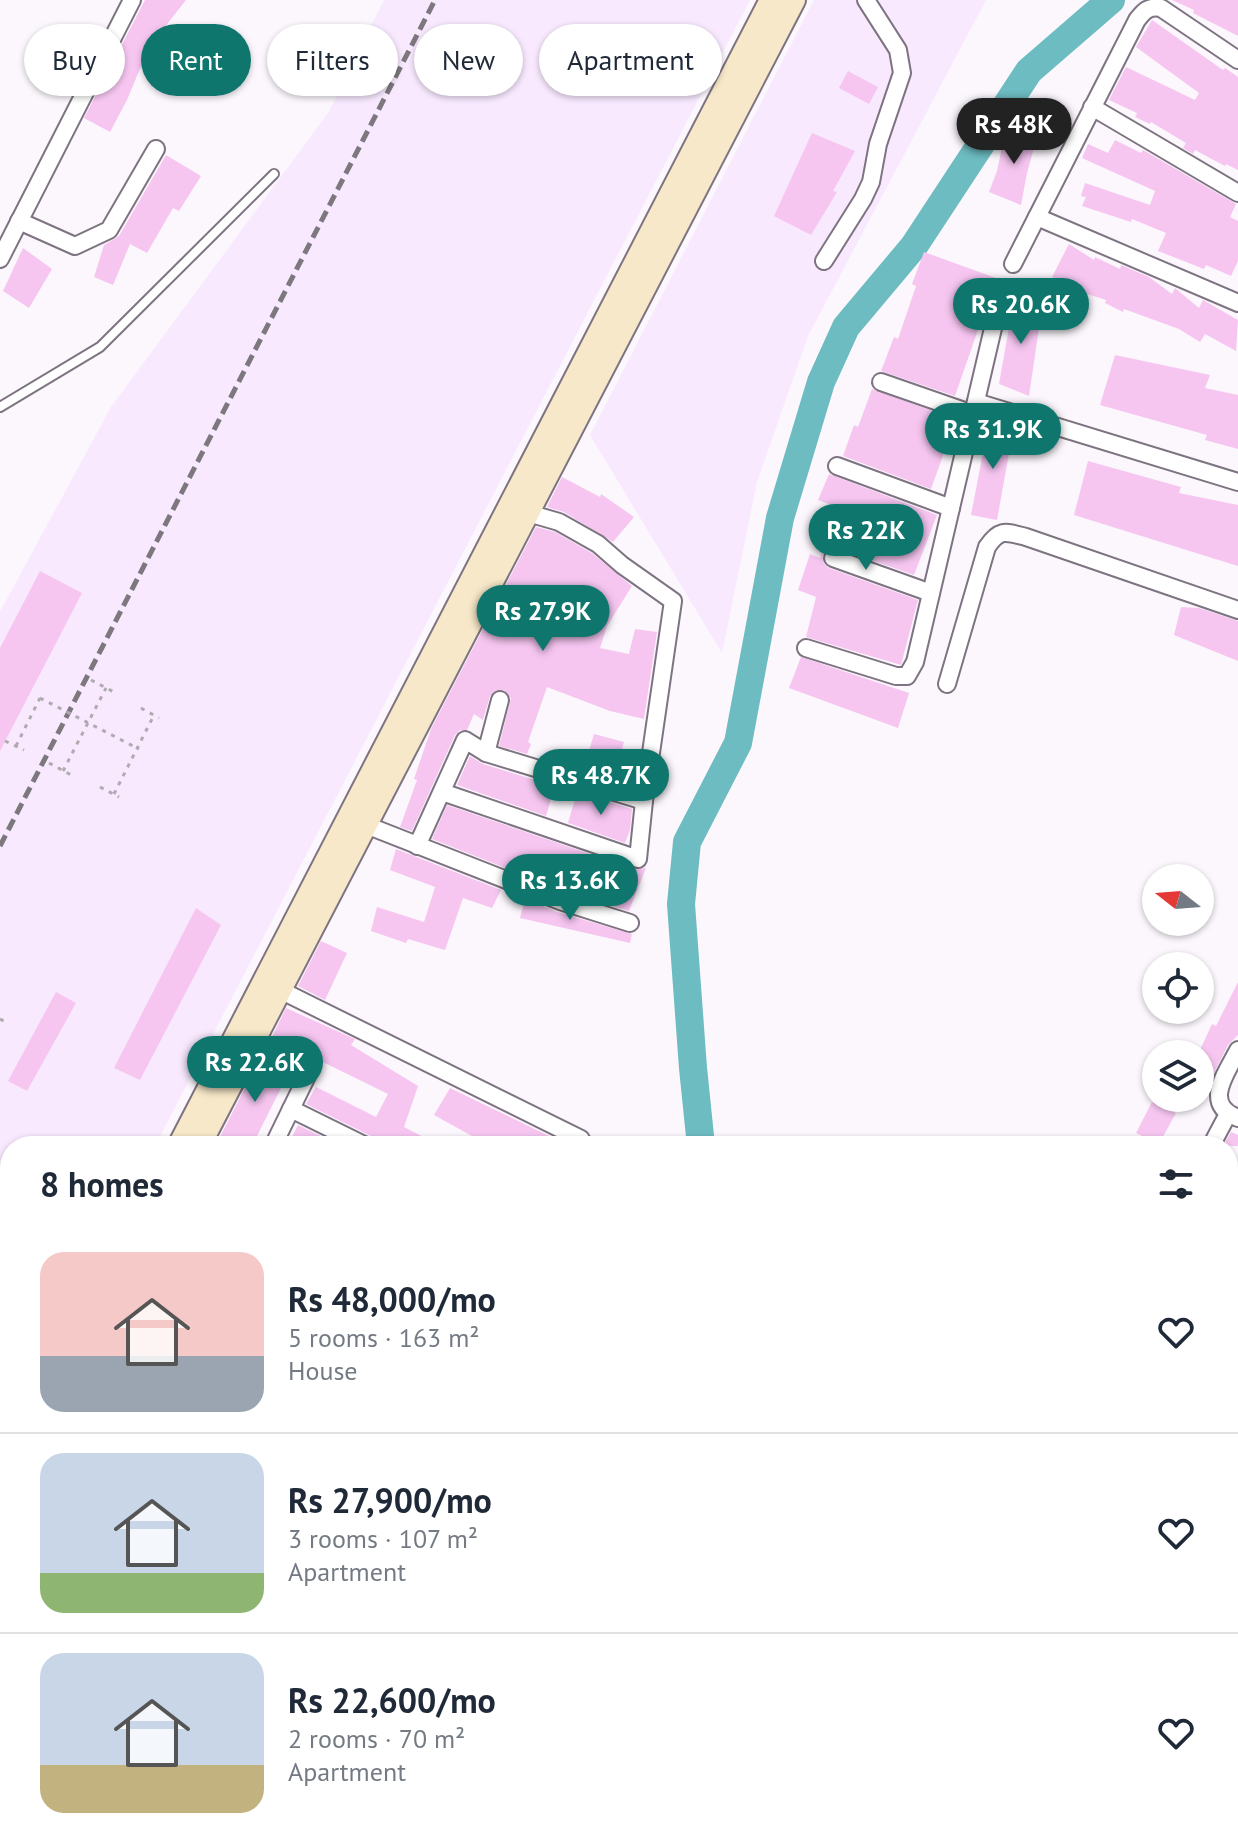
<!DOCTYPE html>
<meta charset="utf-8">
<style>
:root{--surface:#fff;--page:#f2f2f3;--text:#1f2937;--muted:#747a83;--line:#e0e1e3;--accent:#0f766e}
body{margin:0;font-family:"PT Sans",sans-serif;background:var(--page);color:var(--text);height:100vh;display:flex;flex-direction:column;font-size:30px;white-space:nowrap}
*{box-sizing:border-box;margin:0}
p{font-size:26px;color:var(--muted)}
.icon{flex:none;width:44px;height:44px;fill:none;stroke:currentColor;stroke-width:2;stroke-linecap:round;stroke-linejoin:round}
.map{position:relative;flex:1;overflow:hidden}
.sheet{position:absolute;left:0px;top:1136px;width:1238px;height:712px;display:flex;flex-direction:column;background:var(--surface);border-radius:32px 32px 0 0;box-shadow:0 2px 6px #0004}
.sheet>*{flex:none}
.banner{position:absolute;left:24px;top:24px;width:800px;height:72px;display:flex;gap:16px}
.needle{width:52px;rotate:287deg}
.fabs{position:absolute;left:1142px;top:864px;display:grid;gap:16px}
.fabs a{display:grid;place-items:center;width:72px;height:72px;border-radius:50%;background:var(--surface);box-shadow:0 2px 6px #0004;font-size:40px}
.price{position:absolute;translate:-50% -68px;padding:0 18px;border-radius:28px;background:var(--accent);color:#fff;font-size:26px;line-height:52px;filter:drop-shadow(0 2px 4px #0008)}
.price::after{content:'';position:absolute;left:50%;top:48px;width:24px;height:18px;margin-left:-12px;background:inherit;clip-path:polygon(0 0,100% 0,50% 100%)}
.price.on{background:#222;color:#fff}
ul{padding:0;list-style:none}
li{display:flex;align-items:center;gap:24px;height:200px;padding:0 40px}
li+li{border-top:2px solid var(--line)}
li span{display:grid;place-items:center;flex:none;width:224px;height:160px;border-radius:24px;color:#555}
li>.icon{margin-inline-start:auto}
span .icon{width:96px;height:96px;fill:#fffc;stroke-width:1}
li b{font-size:34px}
h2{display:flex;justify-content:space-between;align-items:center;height:96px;padding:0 40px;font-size:34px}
.tag{padding:0 28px;border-radius:36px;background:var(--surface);box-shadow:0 2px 6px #0004;font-size:28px;line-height:72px}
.tag.on{background:var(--accent);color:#fff}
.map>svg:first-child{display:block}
</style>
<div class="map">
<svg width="1238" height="1848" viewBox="0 0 1238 1848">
<rect width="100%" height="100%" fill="#fbf7fd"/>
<g fill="#f8e9fe">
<path d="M 384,0 L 750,0 L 155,1146 L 10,1146 L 10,1424 L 0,1444 L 0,612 L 111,407 L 328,113 Z"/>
<path d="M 814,0 L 986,0 L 808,336 L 757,482 L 722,653 L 590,435 Z"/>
</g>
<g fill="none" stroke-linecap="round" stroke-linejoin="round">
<path stroke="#6dbcc1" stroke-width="28" d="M 701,1146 L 693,1068 L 681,904 L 687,842 L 738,743 L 780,518 L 821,382 L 846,327 L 914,246 L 1029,71 L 1111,0"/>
</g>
<g fill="#f6c6f1">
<path d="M 145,0 L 186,0 L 149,47 L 127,100 L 110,132 L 84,118 Z"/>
<path d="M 1172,0 L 1238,0 L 1238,36 L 1193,13 L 1194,10 Z"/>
<path d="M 1152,20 L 1223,70 L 1225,68 L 1238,77 L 1238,170 L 1226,164 L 1225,166 L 1195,150 L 1193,154 L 1183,148 L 1186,143 L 1151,122 L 1150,124 L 1135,117 L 1137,113 L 1109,100 L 1126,67 L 1195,100 L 1199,93 L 1136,47 Z"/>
<path d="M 848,71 L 878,87 L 869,104 L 839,88 Z"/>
<path d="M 1006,128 L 1037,137 L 1027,173 L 1021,205 L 989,192 L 997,171 Z"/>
<path d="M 812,133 L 855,151 L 833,191 L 837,192 L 811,235 L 774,216 Z"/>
<path d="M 1115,140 L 1141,153 L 1143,150 L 1236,204 L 1230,217 L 1238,221 L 1238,261 L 1231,276 L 1206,265 L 1204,269 L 1158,251 L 1166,233 L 1132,219 L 1131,222 L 1082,206 L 1086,197 L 1081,196 L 1085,183 L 1150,205 L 1155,191 L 1082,158 L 1088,144 L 1108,153 Z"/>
<path d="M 166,155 L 201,176 L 179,211 L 173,208 L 147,253 L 130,244 L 113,285 L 94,277 L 104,245 L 119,236 Z"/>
<path d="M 1069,244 L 1094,260 L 1095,257 L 1120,269 L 1121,265 L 1149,277 L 1172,294 L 1175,288 L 1199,308 L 1203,300 L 1238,320 L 1236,351 L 1205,334 L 1200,342 L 1179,329 L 1124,309 L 1123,312 L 1105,303 L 1106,300 L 1087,294 L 1052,277 Z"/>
<path d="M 23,248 L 52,269 L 29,308 L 3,291 Z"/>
<path d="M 924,252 L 996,278 L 955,396 L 881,371 L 894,337 L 898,339 L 916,286 L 912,284 Z"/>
<path d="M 1014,299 L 1043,301 L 1029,396 L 999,384 Z"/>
<path d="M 1115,355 L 1210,375 L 1205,388 L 1238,395 L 1238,449 L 1205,440 L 1207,435 L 1100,405 Z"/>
<path d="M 872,389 L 960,421 L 949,451 L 945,450 L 931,489 L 843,456 L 854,425 L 858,427 Z"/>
<path d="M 989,422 L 1014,426 L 997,520 L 971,515 Z"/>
<path d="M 1088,461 L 1181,487 L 1179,493 L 1238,505 L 1238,566 L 1074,515 Z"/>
<path d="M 829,474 L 937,515 L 914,575 L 837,548 L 827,549 L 822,555 L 824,564 L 829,568 L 918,600 L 901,665 L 806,637 L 816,597 L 798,590 L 810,554 L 820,558 L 839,508 L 818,500 Z"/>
<path d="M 562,477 L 600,497 L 601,494 L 634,517 L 613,542 L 564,512 L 547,507 Z"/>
<path d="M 536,527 L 555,532 L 592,553 L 632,586 L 607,626 L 600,648 L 629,654 L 635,629 L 657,632 L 644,719 L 610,711 L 547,687 L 528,742 L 531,744 L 527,754 L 499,746 L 511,698 L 504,690 L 496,690 L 490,696 L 483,720 L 474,714 L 467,730 L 460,730 L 455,735 L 412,831 L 400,827 L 417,780 L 414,779 L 431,729 Z"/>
<path d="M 40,571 L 82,593 L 0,751 L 0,648 Z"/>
<path d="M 1181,607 L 1199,608 L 1238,621 L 1238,661 L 1174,635 Z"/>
<path d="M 801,657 L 909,693 L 898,728 L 789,688 Z"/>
<path d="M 594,734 L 624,742 L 621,753 L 640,755 L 635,787 L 583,771 Z"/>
<path d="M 470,756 L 483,764 L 555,786 L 546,816 L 457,785 Z"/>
<path d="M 577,792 L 632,809 L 630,830 L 625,843 L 568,823 Z"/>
<path d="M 447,805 L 634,869 L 646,868 L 629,911 L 564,891 L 432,839 Z"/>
<path d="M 396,849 L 501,890 L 492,908 L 463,898 L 445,950 L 408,939 L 406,943 L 371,931 L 377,907 L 424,922 L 435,887 L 390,870 Z"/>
<path d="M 525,899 L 557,912 L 632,934 L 630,943 L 520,918 Z"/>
<path d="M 196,908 L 221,925 L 140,1080 L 114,1068 Z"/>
<path d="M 321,941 L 347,953 L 325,1000 L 298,986 Z"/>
<path d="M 1238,982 L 1238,1035 L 1228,1045 L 1212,1077 L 1200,1071 L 1200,1050 L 1212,1024 L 1216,1026 Z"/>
<path d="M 56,992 L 76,1003 L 27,1091 L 8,1081 Z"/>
<path d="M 286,1008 L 355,1039 L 351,1045 L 418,1086 L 404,1127 L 441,1146 L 377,1146 L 371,1136 L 306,1104 L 316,1087 L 376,1117 L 388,1094 L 272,1037 Z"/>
<path d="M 260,1058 L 290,1070 L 252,1146 L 235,1146 L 219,1139 Z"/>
<path d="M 450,1088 L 547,1135 L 570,1146 L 490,1146 L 434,1115 Z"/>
<path d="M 1152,1102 L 1176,1113 L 1159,1144 L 1136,1133 Z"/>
<path d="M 298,1125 L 341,1146 L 304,1146 L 291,1139 Z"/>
<path d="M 1231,1132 L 1238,1135 L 1238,1146 L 1223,1146 Z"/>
</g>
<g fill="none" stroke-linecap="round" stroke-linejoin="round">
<defs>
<path id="lane" d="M 0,407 L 100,347 L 274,174"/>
<g id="street">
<path d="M 1092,107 L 1238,193"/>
<path d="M 1037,217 L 1238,303"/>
<path d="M 19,221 L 75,246 L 109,230 L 156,149"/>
<path d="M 0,259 L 132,0"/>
<path d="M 824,261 L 863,199 L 871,182 L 878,144 L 902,73 L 898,50 L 866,0"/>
<path d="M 1013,264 L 1137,20 C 1144,11 1148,6 1161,8 L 1238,60"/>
<path d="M 881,382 L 973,414"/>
<path d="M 976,402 L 1238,482"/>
<path d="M 837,466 L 951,508"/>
<path d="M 833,558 L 931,593"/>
<path d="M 806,648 L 896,676 L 907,676 L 915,662 L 1001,294"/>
<path d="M 947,684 L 987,547 C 1000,528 1006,532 1026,537 L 1238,610"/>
<path d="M 486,753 L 500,700"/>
<path d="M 442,792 L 638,859 L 644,801"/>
<path d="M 366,825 L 560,901 L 630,923"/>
<path d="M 417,846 L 465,740 L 486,753 L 644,801 L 673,601 L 622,565 L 598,544 L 559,522 L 528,513"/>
<path d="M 280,990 L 581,1139"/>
<path d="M 1238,1050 C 1226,1074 1202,1104 1238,1118"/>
<path d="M 291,1109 L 366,1146"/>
<path d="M 273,1146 L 309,1072"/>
<path d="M 1211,1146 L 1228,1114"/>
<path d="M 1228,1284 L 1238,1289"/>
<path d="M 1228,1389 L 1238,1395"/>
<path d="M 1228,1591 L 1238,1596"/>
<path d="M 0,1639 L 10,1644"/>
<path d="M 0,1674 L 10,1655"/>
<path d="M 258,1838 L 278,1848"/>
<path d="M 736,1838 L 750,1848"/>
<path d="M 863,1838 L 878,1848"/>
<path d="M 983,1838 L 998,1848"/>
<path d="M 1119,1838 L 1136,1848"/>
<path d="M 215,1848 L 220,1838"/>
<path d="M 310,1848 L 315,1838"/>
<path d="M 411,1848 L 417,1838"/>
<path d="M 688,1848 L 689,1838"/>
</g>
<g id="secondary">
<path d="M 179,1146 L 771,0"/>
<path d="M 199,1146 L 794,0"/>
<path d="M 0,1495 L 10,1475"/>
<path d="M 0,1531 L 10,1512"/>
</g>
<path id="highway" d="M 1228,1824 L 1238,1804"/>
</defs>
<use href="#lane" stroke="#7e7481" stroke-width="12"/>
<use href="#street" stroke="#7e7481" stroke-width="20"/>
<use href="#secondary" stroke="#7e7481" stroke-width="26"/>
<use href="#highway" stroke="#d3d3d4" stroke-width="34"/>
<g stroke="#afabb1" stroke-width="3" stroke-dasharray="4 6" stroke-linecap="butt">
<path d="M 91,680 L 116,693"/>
<path d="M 141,708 L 159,718"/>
<path d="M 5,741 L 24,750"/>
<path d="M 16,746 L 40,698"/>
<path d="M 49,763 L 73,776"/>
<path d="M 63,771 L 106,688"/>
<path d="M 100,787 L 119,797"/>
<path d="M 114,794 L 154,715"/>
<path d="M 0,1019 L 4,1021"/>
<path d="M 0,1274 L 10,1279"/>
</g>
<use href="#lane" stroke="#fff" stroke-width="8"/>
<use href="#street" stroke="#fff" stroke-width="16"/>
<use href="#secondary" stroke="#f6e8c8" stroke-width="22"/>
<use href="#highway" stroke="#e2b446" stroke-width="30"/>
<path stroke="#7c787e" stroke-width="5" stroke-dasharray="12 6" stroke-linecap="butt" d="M 0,846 L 435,0"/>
<path stroke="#afabb1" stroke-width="3" stroke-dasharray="4 6" stroke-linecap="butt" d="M 40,698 L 139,749"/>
</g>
</svg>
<div class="fabs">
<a><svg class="needle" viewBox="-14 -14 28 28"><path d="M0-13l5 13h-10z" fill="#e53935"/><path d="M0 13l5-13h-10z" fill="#747a83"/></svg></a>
<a><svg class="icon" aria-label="locate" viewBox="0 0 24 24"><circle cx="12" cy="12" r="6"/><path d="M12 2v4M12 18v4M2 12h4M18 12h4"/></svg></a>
<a><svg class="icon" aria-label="layers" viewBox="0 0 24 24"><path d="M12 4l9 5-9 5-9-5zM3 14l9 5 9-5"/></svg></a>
</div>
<b class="price on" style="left:1014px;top:166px">Rs 48K</b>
<b class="price" style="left:1021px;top:346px">Rs 20.6K</b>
<b class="price" style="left:993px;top:471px">Rs 31.9K</b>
<b class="price" style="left:866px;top:572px">Rs 22K</b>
<b class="price" style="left:543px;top:653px">Rs 27.9K</b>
<b class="price" style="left:601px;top:817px">Rs 48.7K</b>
<b class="price" style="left:570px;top:922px">Rs 13.6K</b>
<b class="price" style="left:255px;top:1104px">Rs 22.6K</b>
<div class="banner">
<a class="tag">Buy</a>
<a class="tag on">Rent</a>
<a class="tag">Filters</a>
<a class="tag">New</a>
<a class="tag">Apartment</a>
</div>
<section class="sheet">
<h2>8 homes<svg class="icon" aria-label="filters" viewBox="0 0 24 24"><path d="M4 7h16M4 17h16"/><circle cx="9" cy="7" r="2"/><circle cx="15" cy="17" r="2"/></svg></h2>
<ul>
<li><span style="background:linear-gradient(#f6c9c9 65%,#9aa5b1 0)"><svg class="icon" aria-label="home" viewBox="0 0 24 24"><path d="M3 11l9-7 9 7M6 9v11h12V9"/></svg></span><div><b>Rs 48,000/mo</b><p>5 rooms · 163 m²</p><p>House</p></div><svg class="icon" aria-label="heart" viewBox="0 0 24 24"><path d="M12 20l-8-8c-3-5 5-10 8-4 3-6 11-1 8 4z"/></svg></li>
<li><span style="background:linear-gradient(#c9d6e8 75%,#8fb573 0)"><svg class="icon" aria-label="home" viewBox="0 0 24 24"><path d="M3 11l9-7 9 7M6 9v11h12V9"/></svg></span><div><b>Rs 27,900/mo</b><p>3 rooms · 107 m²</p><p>Apartment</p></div><svg class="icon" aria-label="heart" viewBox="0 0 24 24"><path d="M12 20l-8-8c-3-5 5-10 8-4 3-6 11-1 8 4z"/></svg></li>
<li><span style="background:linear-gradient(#c9d6e8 70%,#c2b280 0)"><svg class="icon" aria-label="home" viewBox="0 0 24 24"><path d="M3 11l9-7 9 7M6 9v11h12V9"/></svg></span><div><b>Rs 22,600/mo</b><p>2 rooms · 70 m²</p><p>Apartment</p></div><svg class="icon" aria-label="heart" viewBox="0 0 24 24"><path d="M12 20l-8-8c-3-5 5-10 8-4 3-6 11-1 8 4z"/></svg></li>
</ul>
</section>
</div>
